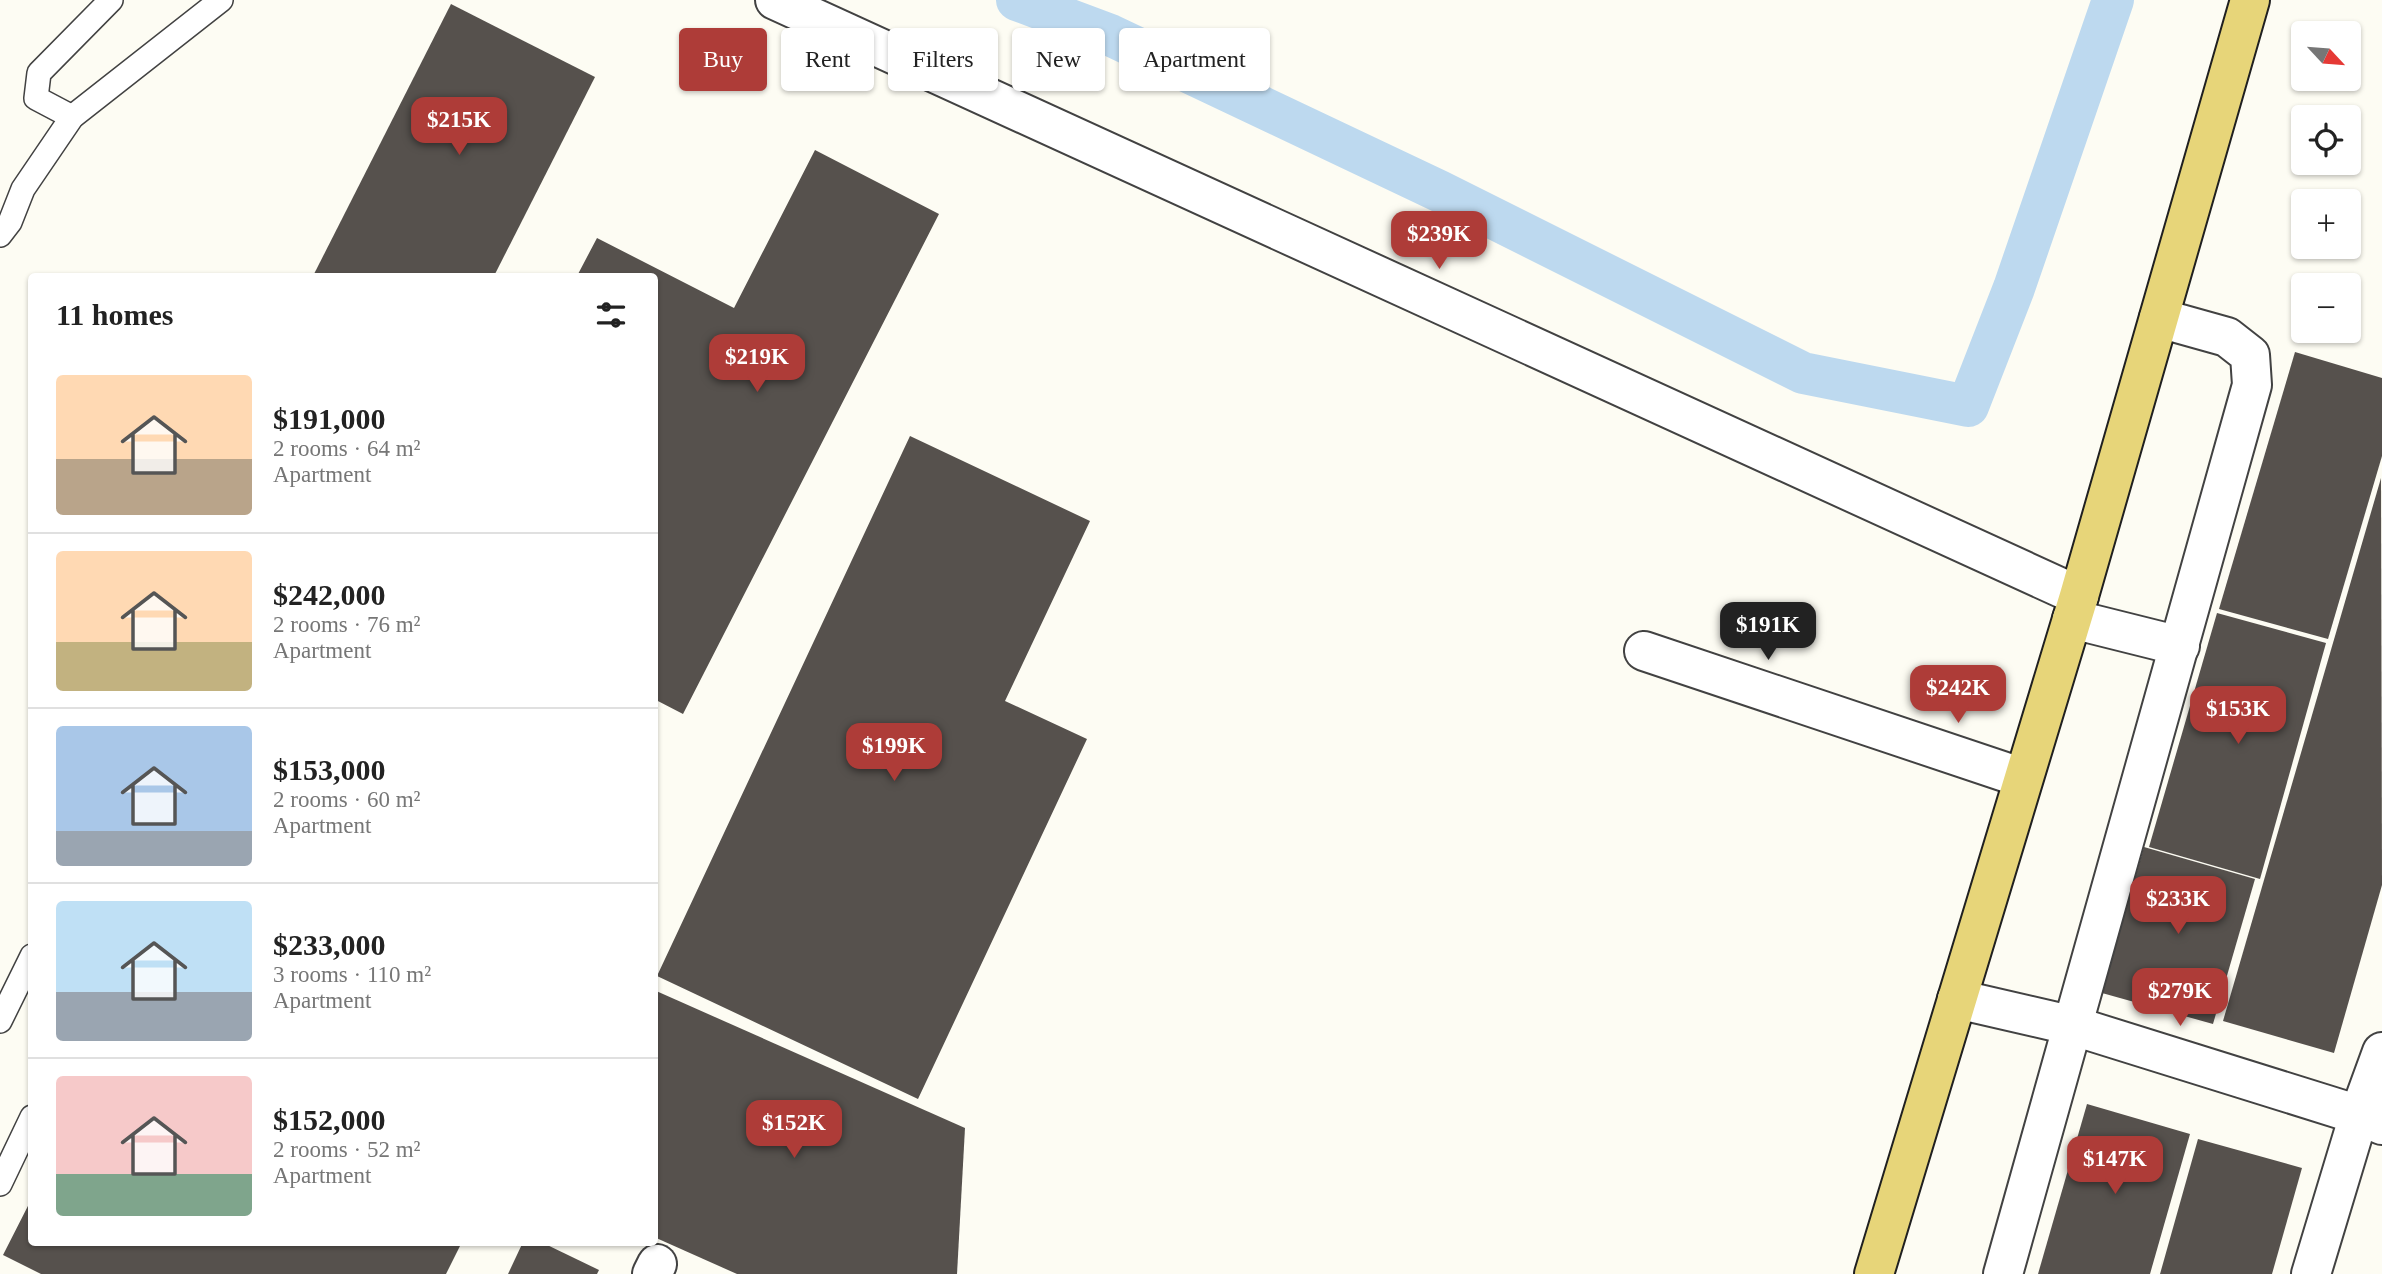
<!DOCTYPE html>
<meta charset="utf-8">
<style>
:root{--surface:#fff;--page:#f2f2f2;--text:#222;--muted:#767676;--line:#e0e0e0;--accent:#ae3c38}
body{margin:0;font-family:"Times New Roman",serif;background:var(--page);color:var(--text);height:100vh;display:flex;flex-direction:column;font-size:26px;white-space:nowrap}
*{box-sizing:border-box;margin:0}
p{font-size:23px;color:var(--muted)}
.icon{flex:none;width:38px;height:38px;fill:none;stroke:currentColor;stroke-width:2;stroke-linecap:round;stroke-linejoin:round}
.map{position:relative;flex:1;overflow:hidden}
.drawer{position:absolute;left:28px;top:273px;width:630px;height:973px;display:flex;flex-direction:column;background:var(--surface);border-radius:7px;box-shadow:0 2px 5px #0004}
.drawer>*{flex:none}
.top-card{position:absolute;left:679px;top:28px;width:665px;height:63px;display:flex;gap:14px}
.needle{width:46px;rotate:116deg}
.buttons{position:absolute;left:2291px;top:21px;display:grid;gap:14px}
.buttons a{display:grid;place-items:center;width:70px;height:70px;border-radius:7px;background:var(--surface);box-shadow:0 2px 5px #0004;font-size:35px}
.price{position:absolute;translate:-50% -60px;padding:0 16px;border-radius:14px;background:var(--accent);color:#fff;font-size:23px;line-height:46px;filter:drop-shadow(0 2px 4px #0008)}
.price::after{content:'';position:absolute;left:50%;top:42px;width:21px;height:16px;margin-left:-10px;background:inherit;clip-path:polygon(0 0,100% 0,50% 100%)}
.price.current{background:#222;color:#fff}
ul{padding:0;list-style:none}
li{display:flex;align-items:center;gap:21px;height:175px;padding:0 28px}
li+li{border-top:2px solid var(--line)}
li span{display:grid;place-items:center;flex:none;width:196px;height:140px;border-radius:7px;color:#555}
li>.icon{margin-inline-start:auto}
span .icon{width:84px;height:84px;fill:#fffc;stroke-width:1}
li b{font-size:30px}
h2{display:flex;justify-content:space-between;align-items:center;height:84px;padding:0 28px;font-size:30px}
.tag{padding:0 24px;border-radius:7px;background:var(--surface);box-shadow:0 2px 5px #0004;font-size:24px;line-height:63px}
.tag.current{background:var(--accent);color:#fff}
.map>svg:first-child{display:block}
</style>
<div class="map">
<svg width="2382" height="1274" viewBox="0 0 2382 1274">
<rect width="100%" height="100%" fill="#fdfcf3"/>
<g fill="none" stroke-linecap="round" stroke-linejoin="round">
<path stroke="#bdd9ef" stroke-width="42" d="M 1017,0 L 1110,35 L 1439,191 L 1803,373 L 1968,406 L 2014,288 L 2113,0"/>
</g>
<g fill="#56514d">
<path d="M 451,4 L 595,77 L 494,276 L 313,276 Z"/>
<path d="M 815,150 L 939,214 L 683,714 L 654,699 L 654,276 L 577,276 L 597,238 L 734,308 Z"/>
<path d="M 2295,352 L 2382,378 L 2382,456 L 2328,639 L 2219,609 Z"/>
<path d="M 910,436 L 1090,521 L 1005,701 L 1087,739 L 918,1099 L 657,976 Z"/>
<path d="M 2381,478 L 2382,885 L 2334,1053 L 2223,1021 Z"/>
<path d="M 2217,613 L 2326,643 L 2260,879 L 2149,847 Z"/>
<path d="M 2144,847 L 2255,879 L 2213,1024 L 2102,993 Z"/>
<path d="M 654,990 L 965,1128 L 957,1274 L 737,1274 L 654,1237 Z"/>
<path d="M 2087,1104 L 2190,1134 L 2150,1274 L 2038,1274 Z"/>
<path d="M 2198,1139 L 2302,1168 L 2272,1274 L 2160,1274 Z"/>
<path d="M 32,1198 L 32,1242 L 462,1242 L 446,1274 L 41,1274 L 3,1255 Z"/>
<path d="M 523,1242 L 541,1242 L 599,1270 L 597,1274 L 508,1274 Z"/>
</g>
<g fill="none" stroke-linecap="round" stroke-linejoin="round">
<defs>
<g id="service">
<path d="M 72,117 L 36,98 L 39,73 L 111,0"/>
<path d="M 0,235 L 10,222 L 23,189 L 72,117 L 221,0"/>
<path d="M 0,1021 L 32,956"/>
<path d="M 0,1184 L 32,1117"/>
</g>
<g id="minor">
<path d="M 775,0 L 2079,596"/>
<path d="M 2072,619 L 2180,646"/>
<path d="M 1644,651 L 2023,778"/>
<path d="M 1957,999 L 2074,1026 L 2359,1115 L 2382,1125"/>
<path d="M 652,1274 L 657,1264"/>
<path d="M 2003,1274 L 2252,385 L 2250,355 L 2227,337 L 2159,318"/>
<path d="M 2311,1274 L 2359,1115 L 2382,1052"/>
</g>
<path id="primary" d="M 1874,1274 L 2079,596 L 2250,0"/>
</defs>
<use href="#service" stroke="#424242" stroke-width="26"/>
<use href="#minor" stroke="#424242" stroke-width="42"/>
<use href="#primary" stroke="#202020" stroke-width="42"/>
<use href="#service" stroke="#fff" stroke-width="23"/>
<use href="#minor" stroke="#fff" stroke-width="38"/>
<use href="#primary" stroke="#e7d579" stroke-width="38"/>
</g>
</svg>
<div class="buttons">
<a><svg class="needle" viewBox="-14 -14 28 28"><path d="M0-13l5 13h-10z" fill="#e53935"/><path d="M0 13l5-13h-10z" fill="#767676"/></svg></a>
<a><svg class="icon" aria-label="locate" viewBox="0 0 24 24"><circle cx="12" cy="12" r="6"/><path d="M12 2v4M12 18v4M2 12h4M18 12h4"/></svg></a>
<a>+</a>
<a>−</a>
</div>
<b class="price" style="left:459px;top:157px">$215K</b>
<b class="price" style="left:1439px;top:271px">$239K</b>
<b class="price" style="left:757px;top:394px">$219K</b>
<b class="price current" style="left:1768px;top:662px">$191K</b>
<b class="price" style="left:1958px;top:725px">$242K</b>
<b class="price" style="left:2238px;top:746px">$153K</b>
<b class="price" style="left:894px;top:783px">$199K</b>
<b class="price" style="left:2178px;top:936px">$233K</b>
<b class="price" style="left:2180px;top:1028px">$279K</b>
<b class="price" style="left:794px;top:1160px">$152K</b>
<b class="price" style="left:2115px;top:1196px">$147K</b>
<div class="top-card">
<a class="tag current">Buy</a>
<a class="tag">Rent</a>
<a class="tag">Filters</a>
<a class="tag">New</a>
<a class="tag">Apartment</a>
</div>
<section class="drawer">
<h2>11 homes<svg class="icon" aria-label="filters" viewBox="0 0 24 24"><path d="M4 7h16M4 17h16"/><circle cx="9" cy="7" r="2"/><circle cx="15" cy="17" r="2"/></svg></h2>
<ul>
<li><span style="background:linear-gradient(#ffd9b3 60%,#b9a48a 0)"><svg class="icon" aria-label="home" viewBox="0 0 24 24"><path d="M3 11l9-7 9 7M6 9v11h12V9"/></svg></span><div><b>$191,000</b><p>2 rooms · 64 m²</p><p>Apartment</p></div></li>
<li><span style="background:linear-gradient(#ffd9b3 65%,#c2b280 0)"><svg class="icon" aria-label="home" viewBox="0 0 24 24"><path d="M3 11l9-7 9 7M6 9v11h12V9"/></svg></span><div><b>$242,000</b><p>2 rooms · 76 m²</p><p>Apartment</p></div></li>
<li><span style="background:linear-gradient(#a9c7e8 75%,#9aa5b1 0)"><svg class="icon" aria-label="home" viewBox="0 0 24 24"><path d="M3 11l9-7 9 7M6 9v11h12V9"/></svg></span><div><b>$153,000</b><p>2 rooms · 60 m²</p><p>Apartment</p></div></li>
<li><span style="background:linear-gradient(#bfe0f5 65%,#9aa5b1 0)"><svg class="icon" aria-label="home" viewBox="0 0 24 24"><path d="M3 11l9-7 9 7M6 9v11h12V9"/></svg></span><div><b>$233,000</b><p>3 rooms · 110 m²</p><p>Apartment</p></div></li>
<li><span style="background:linear-gradient(#f6c9c9 70%,#7fa58c 0)"><svg class="icon" aria-label="home" viewBox="0 0 24 24"><path d="M3 11l9-7 9 7M6 9v11h12V9"/></svg></span><div><b>$152,000</b><p>2 rooms · 52 m²</p><p>Apartment</p></div></li>
</ul>
</section>
</div>
